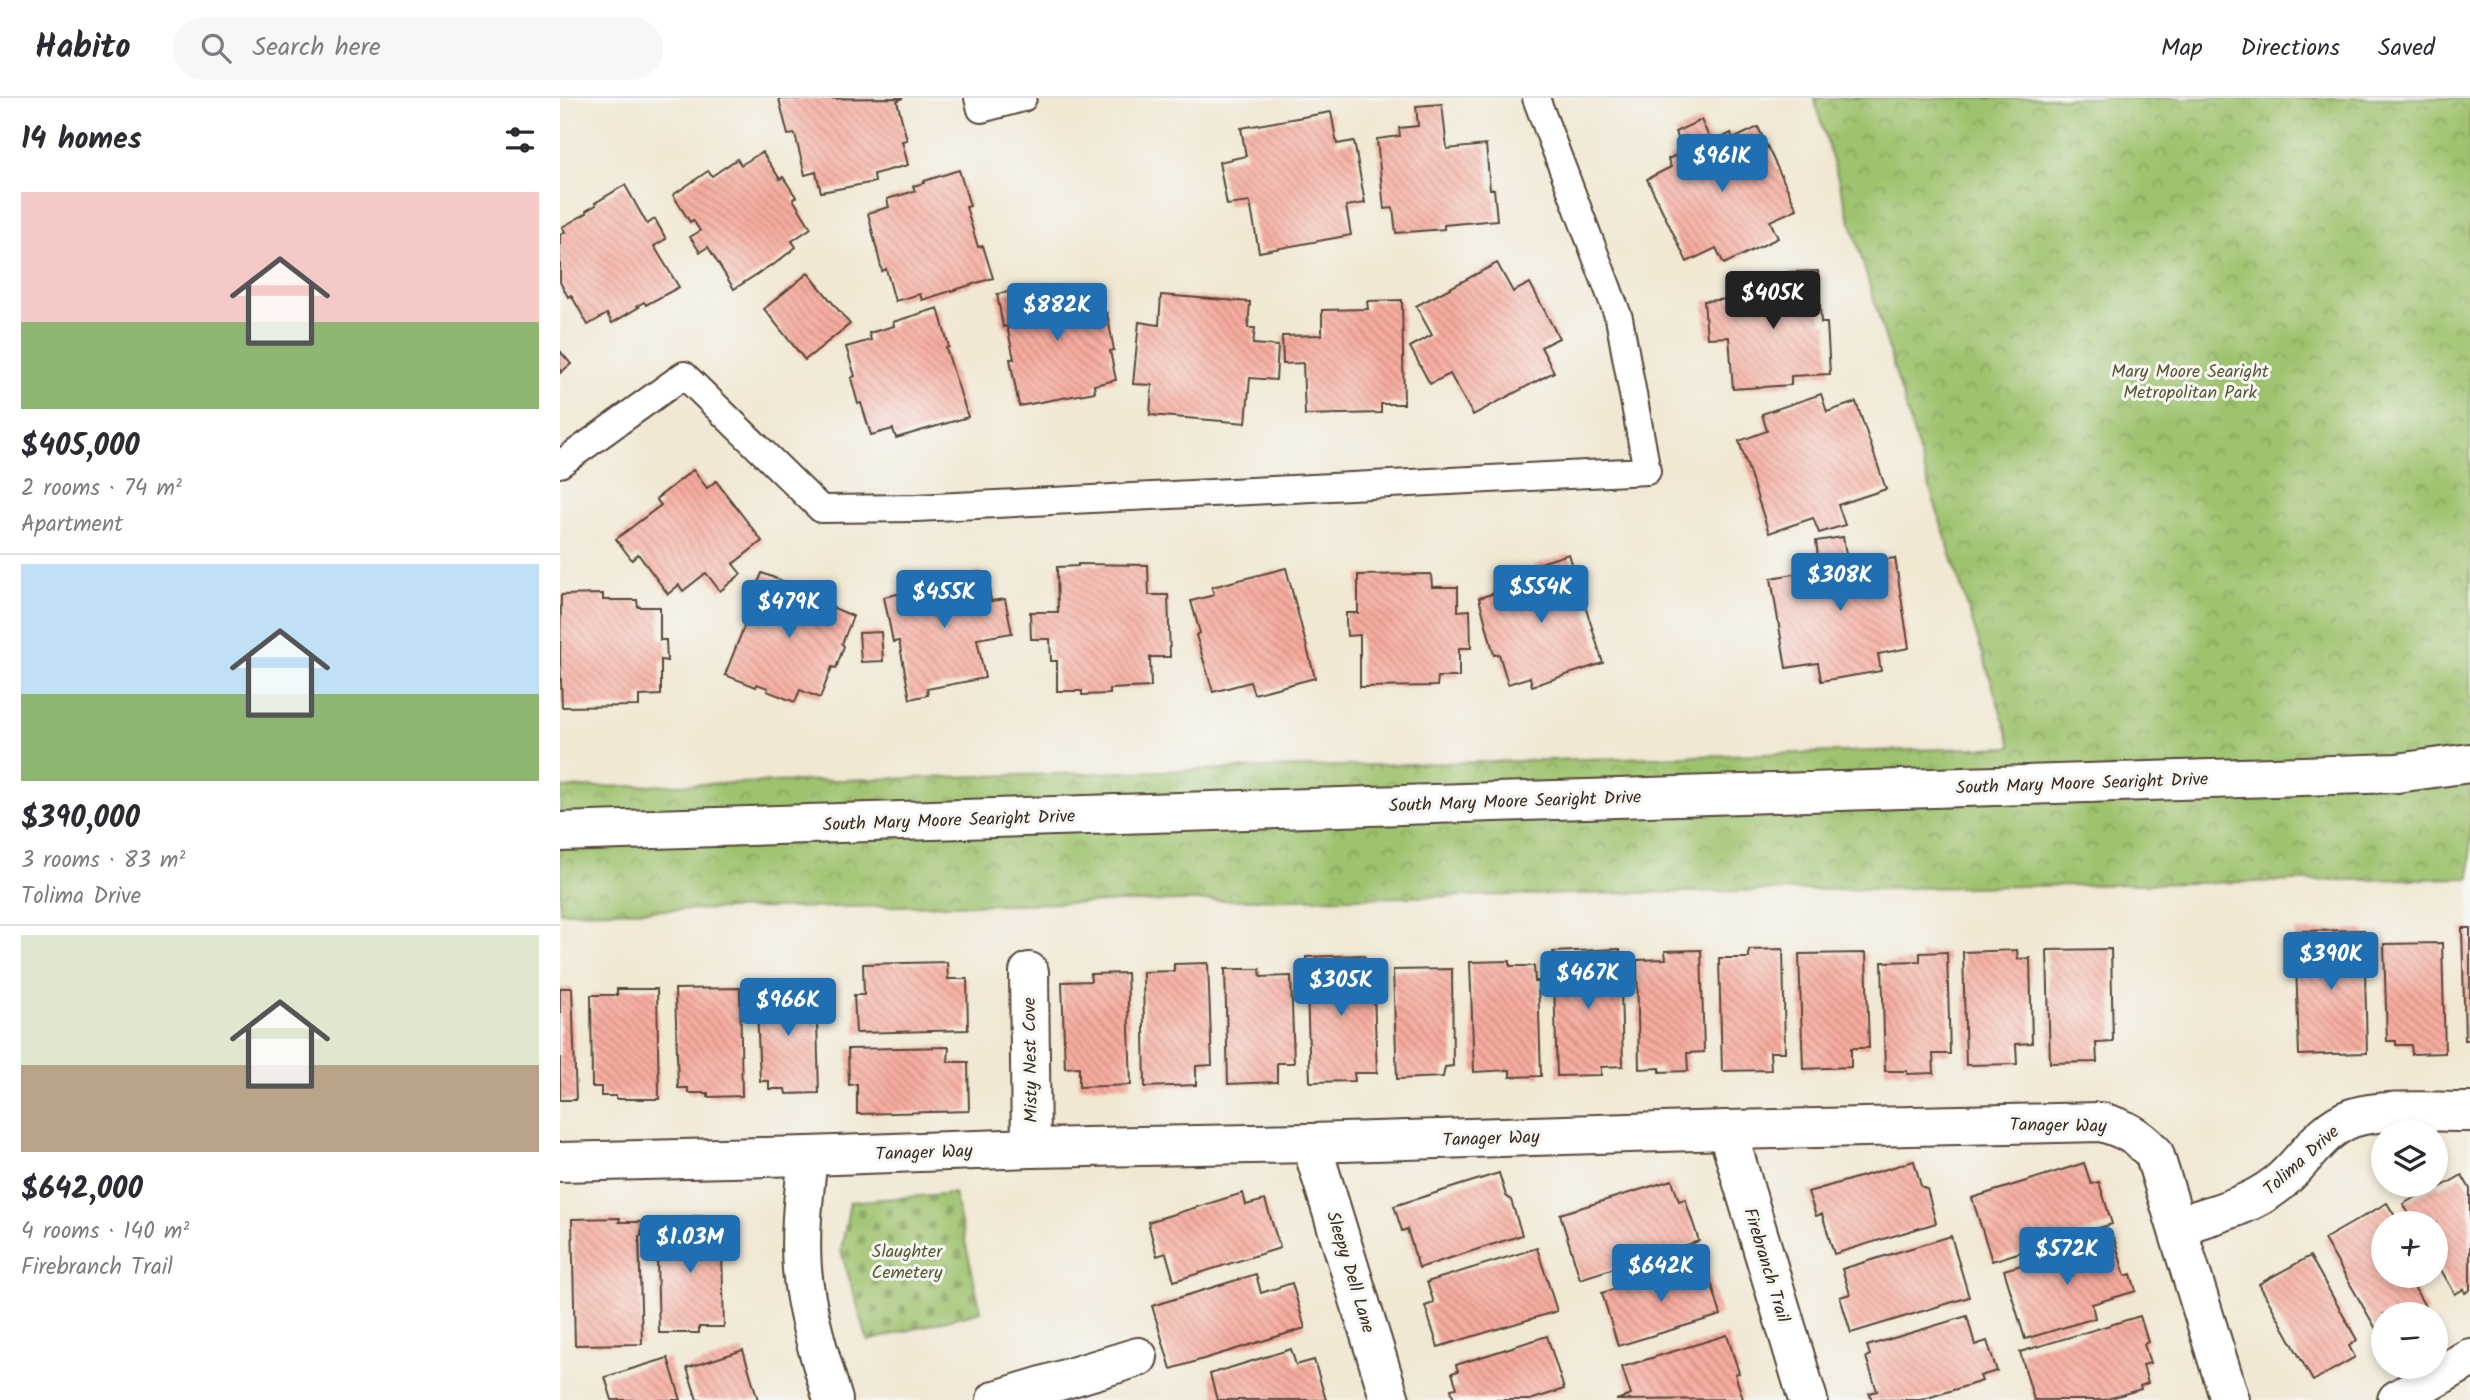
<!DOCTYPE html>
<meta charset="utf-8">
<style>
:root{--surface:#fff;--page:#f7f7f7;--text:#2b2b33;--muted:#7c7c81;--line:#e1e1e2;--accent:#1f6fb2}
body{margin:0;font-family:Kalam,sans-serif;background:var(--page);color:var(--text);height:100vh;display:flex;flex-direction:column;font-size:26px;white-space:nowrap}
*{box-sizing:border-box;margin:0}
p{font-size:23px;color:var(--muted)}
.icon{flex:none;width:38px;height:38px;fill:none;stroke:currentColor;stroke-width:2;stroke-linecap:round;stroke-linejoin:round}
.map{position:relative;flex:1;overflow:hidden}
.details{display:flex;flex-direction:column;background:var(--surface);width:560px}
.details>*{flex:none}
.tools{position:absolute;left:1811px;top:1022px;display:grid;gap:14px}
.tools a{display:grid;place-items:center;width:77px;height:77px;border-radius:50%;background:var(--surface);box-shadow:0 4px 10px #0003;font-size:35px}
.price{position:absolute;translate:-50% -60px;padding:0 16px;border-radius:7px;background:var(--accent);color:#fff;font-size:23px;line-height:46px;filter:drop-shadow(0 2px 4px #0008)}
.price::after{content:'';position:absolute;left:50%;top:42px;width:21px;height:16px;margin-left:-10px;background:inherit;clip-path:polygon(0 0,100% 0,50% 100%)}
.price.on{background:#222;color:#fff}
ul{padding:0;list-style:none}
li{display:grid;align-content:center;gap:14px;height:371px;padding:0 21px}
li+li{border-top:2px solid var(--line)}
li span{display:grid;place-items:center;height:217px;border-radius:0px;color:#555}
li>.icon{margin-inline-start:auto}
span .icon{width:126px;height:126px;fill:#fffc;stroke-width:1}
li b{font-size:30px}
h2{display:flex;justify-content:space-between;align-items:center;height:84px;padding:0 21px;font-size:30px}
header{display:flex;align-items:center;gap:42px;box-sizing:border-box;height:98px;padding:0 35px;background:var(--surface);border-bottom:2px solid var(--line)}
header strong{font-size:33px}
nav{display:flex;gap:38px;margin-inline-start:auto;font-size:24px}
.search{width:490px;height:63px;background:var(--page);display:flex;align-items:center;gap:18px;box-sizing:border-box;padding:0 24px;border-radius:38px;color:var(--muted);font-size:26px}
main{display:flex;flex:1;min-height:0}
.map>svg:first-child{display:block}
</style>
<header>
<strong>Habito</strong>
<div class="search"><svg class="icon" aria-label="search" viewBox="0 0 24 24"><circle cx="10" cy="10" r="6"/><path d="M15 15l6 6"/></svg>Search here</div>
<nav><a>Map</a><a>Directions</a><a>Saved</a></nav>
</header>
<main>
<section class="details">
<h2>14 homes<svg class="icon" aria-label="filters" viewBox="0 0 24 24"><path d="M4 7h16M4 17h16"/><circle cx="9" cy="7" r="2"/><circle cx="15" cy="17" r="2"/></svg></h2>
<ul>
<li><span style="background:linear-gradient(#f6c9c9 60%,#8fb573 0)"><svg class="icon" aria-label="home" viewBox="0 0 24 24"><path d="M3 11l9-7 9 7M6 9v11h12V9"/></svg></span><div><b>$405,000</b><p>2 rooms · 74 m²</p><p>Apartment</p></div></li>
<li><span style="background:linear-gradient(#bfe0f5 60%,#8fb573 0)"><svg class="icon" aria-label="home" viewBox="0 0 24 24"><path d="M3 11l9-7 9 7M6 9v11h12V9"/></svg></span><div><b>$390,000</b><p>3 rooms · 83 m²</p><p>Tolima Drive</p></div></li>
<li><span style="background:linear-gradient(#dfe7d0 60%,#b9a48a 0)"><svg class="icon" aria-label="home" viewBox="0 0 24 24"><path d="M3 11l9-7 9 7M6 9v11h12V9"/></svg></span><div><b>$642,000</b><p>4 rooms · 140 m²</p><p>Firebranch Trail</p></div></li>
</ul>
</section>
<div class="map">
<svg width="1910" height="1302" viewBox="0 0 1910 1302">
<defs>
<pattern id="cemetery-stones" width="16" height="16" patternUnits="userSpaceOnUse" patternTransform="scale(1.75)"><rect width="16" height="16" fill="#9ec26d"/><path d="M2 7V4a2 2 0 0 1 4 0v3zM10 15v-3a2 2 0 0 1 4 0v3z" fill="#829e59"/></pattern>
<pattern id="park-crowns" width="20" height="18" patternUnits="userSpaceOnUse" patternTransform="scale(1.75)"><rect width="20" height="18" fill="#9ec26d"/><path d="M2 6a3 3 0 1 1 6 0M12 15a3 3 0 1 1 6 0" fill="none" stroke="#829e59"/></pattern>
<pattern id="building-back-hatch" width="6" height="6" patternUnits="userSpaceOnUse" patternTransform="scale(1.75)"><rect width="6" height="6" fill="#f7ac9f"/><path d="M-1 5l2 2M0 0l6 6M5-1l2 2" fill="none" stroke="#c98c81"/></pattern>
</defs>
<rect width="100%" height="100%" fill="#f6f6f2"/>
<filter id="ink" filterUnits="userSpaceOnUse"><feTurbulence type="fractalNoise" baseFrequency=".0143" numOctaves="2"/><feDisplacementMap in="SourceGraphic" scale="14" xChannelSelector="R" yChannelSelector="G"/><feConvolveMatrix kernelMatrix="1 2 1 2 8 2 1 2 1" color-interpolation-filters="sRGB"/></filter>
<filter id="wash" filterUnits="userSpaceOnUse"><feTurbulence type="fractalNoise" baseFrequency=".00686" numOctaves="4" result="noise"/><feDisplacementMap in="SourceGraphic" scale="28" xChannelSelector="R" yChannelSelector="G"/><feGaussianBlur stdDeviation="1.57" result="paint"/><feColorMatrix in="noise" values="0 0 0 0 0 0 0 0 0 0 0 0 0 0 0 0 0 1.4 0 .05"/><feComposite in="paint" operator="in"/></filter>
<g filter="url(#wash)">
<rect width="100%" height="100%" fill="#f1e8d3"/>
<path fill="url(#cemetery-stones)" stroke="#6c7646" stroke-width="2" d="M 394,1095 L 421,1213 L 308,1243 L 281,1153 L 290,1104 Z"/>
<path fill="url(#park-crowns)" stroke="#6c7646" stroke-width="2" d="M 1254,0 L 1910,0 L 1910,780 L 0,814 L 0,690 L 1452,649 L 1367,381 Z"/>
<g id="blocks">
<g fill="url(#building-back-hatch)">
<path d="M 343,0 L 337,3 L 347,42 L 342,43 L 348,67 L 314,76 L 315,84 L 261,94 L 256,74 L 245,77 L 235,36 L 228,37 L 219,1 Z"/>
<path d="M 882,6 L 887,51 L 926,47 L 930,91 L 934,91 L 937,122 L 884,127 L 884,131 L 836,135 L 833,110 L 824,111 L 817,41 L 840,38 L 839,30 L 858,28 L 856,8 Z"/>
<path d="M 771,14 L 777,46 L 794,43 L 805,105 L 786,108 L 791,137 L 699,154 L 690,104 L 667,107 L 659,64 L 686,58 L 681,30 Z"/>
<path d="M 1141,22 L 1152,45 L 1171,35 L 1173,41 L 1198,29 L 1237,111 L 1210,123 L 1218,140 L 1164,166 L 1156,150 L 1127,164 L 1087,81 L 1111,69 L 1108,61 L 1125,53 L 1115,34 Z"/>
<path d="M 202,54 L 220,81 L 223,79 L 236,99 L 233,101 L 251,130 L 232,143 L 236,149 L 212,168 L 211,167 L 174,191 L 148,149 L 140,154 L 130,139 L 140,133 L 133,122 L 130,124 L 113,97 L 148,73 L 152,78 L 177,61 L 181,67 Z"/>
<path d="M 399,72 L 410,108 L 406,109 L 418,149 L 423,148 L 433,180 L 362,202 L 360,196 L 335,203 L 326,171 L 322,173 L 308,115 L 329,109 L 327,101 L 355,93 L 353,88 L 364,85 L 364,83 Z"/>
<path d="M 65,87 L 87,126 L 95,121 L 106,141 L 94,148 L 119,189 L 86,207 L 84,204 L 77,208 L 79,209 L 52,225 L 47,216 L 28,227 L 11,197 L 8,199 L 0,184 L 0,137 L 5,134 L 2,129 L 27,115 L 26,113 L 36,107 L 35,105 Z"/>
<path d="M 937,165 L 953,194 L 970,185 L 999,240 L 981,249 L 994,274 L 913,317 L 890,276 L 870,286 L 850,249 L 872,237 L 856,208 Z"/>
<path d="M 1258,173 L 1261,225 L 1267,225 L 1270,276 L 1231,278 L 1231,287 L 1173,291 L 1169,239 L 1147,240 L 1144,203 L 1185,200 L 1183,184 L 1229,181 L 1229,174 Z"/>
<path d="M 248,175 L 290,226 L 245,262 L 204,211 Z"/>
<path d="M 516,187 L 517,194 L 538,190 L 543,216 L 547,215 L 554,252 L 550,253 L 556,282 L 534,287 L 535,294 L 459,308 L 450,261 L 454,261 L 447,228 L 443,229 L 437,196 L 478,189 L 479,195 Z"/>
<path d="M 601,197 L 690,204 L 688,230 L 695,230 L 693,246 L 718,248 L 716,282 L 690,280 L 686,325 L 590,317 L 592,287 L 573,286 L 579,224 L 599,227 Z"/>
<path d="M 842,202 L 844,306 L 821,306 L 821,315 L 745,317 L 743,265 L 723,266 L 722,238 L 762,237 L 762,212 L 808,211 L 807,203 Z"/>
<path d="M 378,210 L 389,249 L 386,250 L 408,319 L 336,340 L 333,331 L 311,337 L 301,305 L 298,306 L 291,280 L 295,278 L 286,249 L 311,242 L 309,235 L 334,228 L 333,224 Z"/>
<path d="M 0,253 L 11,266 L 0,275 Z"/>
<path d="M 1261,296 L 1267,314 L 1296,304 L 1326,391 L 1278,407 L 1285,427 L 1259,435 L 1253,420 L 1209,435 L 1179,343 L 1207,333 L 1202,316 Z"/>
<path d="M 133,372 L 147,390 L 156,383 L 202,443 L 173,466 L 181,476 L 160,493 L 146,475 L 123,493 L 119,487 L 108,496 L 78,456 L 72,462 L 56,441 L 101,407 L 96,401 Z"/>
<path d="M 1283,439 L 1288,467 L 1335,460 L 1349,550 L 1318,556 L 1321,573 L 1261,583 L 1258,565 L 1226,570 L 1211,480 L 1240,475 L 1239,469 L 1259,466 L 1256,443 Z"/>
<path d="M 1009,456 L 1043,565 L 972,588 L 970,579 L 948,586 L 939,556 L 934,557 L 919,500 L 941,493 L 940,487 L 965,479 L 963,475 L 975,471 L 974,467 Z"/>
<path d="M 518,466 L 588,467 L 589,497 L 608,497 L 610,559 L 590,559 L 591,589 L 550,591 L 550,596 L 522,597 L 522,593 L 497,593 L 497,563 L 491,563 L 490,541 L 471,541 L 470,514 L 498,514 L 497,469 L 518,468 Z"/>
<path d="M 726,470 L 755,580 L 694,596 L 690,584 L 653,594 L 636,537 L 640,535 L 631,503 L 654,497 L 652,489 Z"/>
<path d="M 420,474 L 424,492 L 429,491 L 431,503 L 445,501 L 452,535 L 417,541 L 425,580 L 367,591 L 368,597 L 350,601 L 339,543 L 333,544 L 324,499 L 347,494 L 346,487 Z"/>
<path d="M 202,475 L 271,502 L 269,508 L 293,518 L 282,546 L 284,548 L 276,570 L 272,569 L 260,600 L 240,592 L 235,604 L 207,593 L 208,590 L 197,586 L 196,589 L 165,577 L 194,503 L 191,502 Z"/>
<path d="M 871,476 L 872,489 L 898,489 L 898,513 L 910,512 L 911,550 L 899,550 L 899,579 L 878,579 L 877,588 L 800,589 L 800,537 L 787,538 L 786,523 L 786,515 L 798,515 L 798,477 Z"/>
<path d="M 43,496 L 43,502 L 77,502 L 78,509 L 100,509 L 100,542 L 106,542 L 107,563 L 101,562 L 101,597 L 79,598 L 79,608 L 2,609 L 0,558 L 1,497 Z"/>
<path d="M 321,534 L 323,563 L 301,564 L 299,535 Z"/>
<path d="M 1902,830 L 1910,830 L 1910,942 L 1905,942 Z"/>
<path d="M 1804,832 L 1807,955 L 1739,957 L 1735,833 Z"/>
<path d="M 1882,845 L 1885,955 L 1852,956 L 1851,947 L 1836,947 L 1836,943 L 1827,943 L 1824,846 Z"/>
<path d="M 1060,851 L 1063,968 L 1041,969 L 1041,977 L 997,978 L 993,854 Z"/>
<path d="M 1223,851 L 1225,954 L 1210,954 L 1211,972 L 1162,973 L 1159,860 L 1189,860 L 1189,852 Z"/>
<path d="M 1551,851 L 1553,944 L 1536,945 L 1537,964 L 1490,965 L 1487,852 Z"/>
<path d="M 1141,852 L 1144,954 L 1127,955 L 1128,973 L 1100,974 L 1100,970 L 1079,971 L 1077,862 L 1106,861 L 1105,853 Z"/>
<path d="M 1457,852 L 1458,861 L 1470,860 L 1472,945 L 1456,946 L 1457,966 L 1406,967 L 1403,854 Z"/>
<path d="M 1387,854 L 1390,956 L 1373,956 L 1374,975 L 1347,976 L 1347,973 L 1325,973 L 1322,864 L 1360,863 L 1360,855 Z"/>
<path d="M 1306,855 L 1309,950 L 1291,950 L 1291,969 L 1243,971 L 1239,856 Z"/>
<path d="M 803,857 L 813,869 L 817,975 L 794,975 L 795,983 L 750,984 L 746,859 Z"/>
<path d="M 950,863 L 950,868 L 974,868 L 975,884 L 978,883 L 981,978 L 950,979 L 950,972 L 914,974 L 910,864 Z"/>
<path d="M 387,864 L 388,881 L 407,881 L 408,932 L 296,935 L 294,897 L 304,897 L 303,866 Z"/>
<path d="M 648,865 L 652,967 L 636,968 L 636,987 L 585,989 L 583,874 L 614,873 L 614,866 Z"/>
<path d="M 665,871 L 700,871 L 701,879 L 731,878 L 734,965 L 717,965 L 717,984 L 668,986 Z"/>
<path d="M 892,871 L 893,968 L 885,969 L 883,979 L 837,981 L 833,872 Z"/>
<path d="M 567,875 L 571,987 L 519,989 L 519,969 L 505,970 L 502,884 L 531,883 L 530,876 Z"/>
<path d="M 256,887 L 259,995 L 226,996 L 225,991 L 209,991 L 209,983 L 200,983 L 196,888 Z"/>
<path d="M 0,890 L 12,890 L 16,1002 L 0,1002 Z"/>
<path d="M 180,890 L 182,998 L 148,999 L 148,995 L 128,995 L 128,990 L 118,990 L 115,891 Z"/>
<path d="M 57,891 L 97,891 L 99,1001 L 56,1001 L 56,998 L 41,998 L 41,989 L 32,989 L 31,897 L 57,897 Z"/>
<path d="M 389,949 L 388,964 L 408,964 L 409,1013 L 297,1016 L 297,986 L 289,987 L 288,951 Z"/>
<path d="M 1354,1063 L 1361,1088 L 1367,1091 L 1376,1125 L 1274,1156 L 1262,1116 L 1256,1118 L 1248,1094 Z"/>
<path d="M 1524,1065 L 1531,1086 L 1539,1084 L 1552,1126 L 1432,1163 L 1412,1100 Z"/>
<path d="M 939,1075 L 946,1098 L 951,1102 L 962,1137 L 859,1170 L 847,1131 L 842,1133 L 834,1108 Z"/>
<path d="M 1902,1077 L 1910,1091 L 1910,1192 L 1905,1195 L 1904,1191 L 1895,1196 L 1876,1163 L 1876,1125 L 1855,1125 L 1843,1106 L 1877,1087 L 1879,1090 Z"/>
<path d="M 1112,1082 L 1119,1103 L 1125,1101 L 1139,1143 L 1020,1181 L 1000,1116 Z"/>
<path d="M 683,1095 L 686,1107 L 705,1102 L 720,1150 L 614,1183 L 606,1155 L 597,1158 L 588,1124 Z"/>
<path d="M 1827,1105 L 1839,1125 L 1824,1125 L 1824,1178 L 1848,1178 L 1868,1214 L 1864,1216 L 1824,1216 L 1824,1234 L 1819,1236 L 1764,1141 Z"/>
<path d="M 133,1118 L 161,1118 L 164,1229 L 139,1229 L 139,1235 L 99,1235 L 96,1125 L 133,1124 Z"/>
<path d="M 60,1120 L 59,1124 L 82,1124 L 81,1138 L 79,1138 L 82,1246 L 15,1247 L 12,1121 Z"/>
<path d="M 1391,1138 L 1409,1199 L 1291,1235 L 1280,1199 L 1290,1196 L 1282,1171 Z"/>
<path d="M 1554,1140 L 1565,1178 L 1571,1176 L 1576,1193 L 1532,1206 L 1535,1220 L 1465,1241 L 1444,1172 Z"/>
<path d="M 977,1150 L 997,1213 L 878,1249 L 865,1208 L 874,1205 L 867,1184 Z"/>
<path d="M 1750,1158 L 1797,1242 L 1789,1248 L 1795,1259 L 1753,1283 L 1699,1186 Z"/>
<path d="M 1134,1166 L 1137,1175 L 1147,1171 L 1161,1217 L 1058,1248 L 1042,1195 Z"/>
<path d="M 696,1176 L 701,1195 L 732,1185 L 745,1230 L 611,1271 L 592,1208 Z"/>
<path d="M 1407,1218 L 1415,1247 L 1427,1243 L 1437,1273 L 1420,1278 L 1422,1283 L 1361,1302 L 1312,1302 L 1309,1295 L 1317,1293 L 1306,1259 L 1310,1257 L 1307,1248 Z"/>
<path d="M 1580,1218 L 1588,1244 L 1584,1246 L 1590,1265 L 1583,1267 L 1588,1285 L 1580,1288 L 1581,1291 L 1544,1302 L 1474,1302 L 1460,1254 Z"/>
<path d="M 1167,1237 L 1179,1275 L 1175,1276 L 1183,1301 L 1056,1302 L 1071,1297 L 1062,1269 Z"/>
<path d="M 987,1238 L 1004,1291 L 970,1302 L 894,1302 L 891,1291 L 897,1290 L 892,1275 L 898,1273 L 896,1267 Z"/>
<path d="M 731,1251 L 736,1267 L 754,1262 L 766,1302 L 657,1302 L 650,1276 Z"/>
<path d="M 183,1252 L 198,1302 L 137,1302 L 127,1270 Z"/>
<path d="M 108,1260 L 121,1302 L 52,1302 L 45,1279 Z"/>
</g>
</g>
</g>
<g filter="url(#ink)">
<use href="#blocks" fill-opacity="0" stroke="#564639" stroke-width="2"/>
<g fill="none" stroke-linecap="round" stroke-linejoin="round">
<defs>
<g id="lane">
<path d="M 418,0 L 421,11 L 463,0"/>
<path d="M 0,366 L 124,277 L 261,411 L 356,410 L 1087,373 L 1059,220 L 976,0"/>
</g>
<g id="street">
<path d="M 0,734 L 1837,675 L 1910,665"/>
<path d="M 469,874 L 471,1050"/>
<path d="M 1167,1032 L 1248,1302"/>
<path d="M 751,1045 L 830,1302"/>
<path d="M 248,1058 C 244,1096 239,1133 242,1171 C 246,1216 260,1259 273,1302"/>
<path d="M 0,1064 L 248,1058 L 471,1050 L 751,1045 L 1167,1032 L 1541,1024 C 1566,1031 1576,1037 1594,1055 L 1670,1302"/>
<path d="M 1617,1128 C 1651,1117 1688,1109 1716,1087 C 1744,1066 1757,1033 1792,1020 C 1823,1010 1876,1014 1910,1014"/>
<path d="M 436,1302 L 578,1259"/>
<path d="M 1837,1302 L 1910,1260"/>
</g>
</defs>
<use href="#lane" stroke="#564639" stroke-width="30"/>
<use href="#street" stroke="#564639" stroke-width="42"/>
<use href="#lane" stroke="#fff" stroke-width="26"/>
<use href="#street" stroke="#fff" stroke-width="38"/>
</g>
</g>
<g text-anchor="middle" stroke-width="6" stroke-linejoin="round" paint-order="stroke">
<g font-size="18" fill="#595836" stroke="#f6f6f2">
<text x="1630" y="279">Mary Moore Searight<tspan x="1630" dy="21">Metropolitan Park</tspan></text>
<text x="347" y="1159">Slaughter<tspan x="347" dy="21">Cemetery</tspan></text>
</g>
<g font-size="18" fill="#3b2a1e" stroke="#f6f6f2">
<text transform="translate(1522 685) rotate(-2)" y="6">South Mary Moore Searight Drive</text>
<text transform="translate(955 703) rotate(-2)" y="6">South Mary Moore Searight Drive</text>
<text transform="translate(389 722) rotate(-2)" y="6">South Mary Moore Searight Drive</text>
<text transform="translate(470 962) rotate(-91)" y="6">Misty Nest Cove</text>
<text transform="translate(1498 1027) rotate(1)" y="6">Tanager Way</text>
<text transform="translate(931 1040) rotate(-2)" y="6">Tanager Way</text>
<text transform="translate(364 1054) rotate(-2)" y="6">Tanager Way</text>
<text transform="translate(1741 1062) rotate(-42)" y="6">Tolima Drive</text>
<text transform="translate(1207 1167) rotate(73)" y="6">Firebranch Trail</text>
<text transform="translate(791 1174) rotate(73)" y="6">Sleepy Dell Lane</text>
</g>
</g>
</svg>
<div class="tools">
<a><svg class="icon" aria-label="layers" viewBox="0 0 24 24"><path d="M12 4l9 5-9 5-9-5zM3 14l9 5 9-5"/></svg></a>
<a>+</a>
<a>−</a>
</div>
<b class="price" style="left:1162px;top:96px">$961K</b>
<b class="price on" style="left:1213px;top:233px">$405K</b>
<b class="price" style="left:497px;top:245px">$882K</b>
<b class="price" style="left:1280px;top:515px">$308K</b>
<b class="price" style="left:981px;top:527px">$554K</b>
<b class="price" style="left:384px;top:532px">$455K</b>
<b class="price" style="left:229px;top:542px">$479K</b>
<b class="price" style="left:1771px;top:894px">$390K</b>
<b class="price" style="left:1028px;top:913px">$467K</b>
<b class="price" style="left:781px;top:920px">$305K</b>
<b class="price" style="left:228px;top:940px">$966K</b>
<b class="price" style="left:130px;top:1177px">$1.03M</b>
<b class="price" style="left:1507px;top:1189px">$572K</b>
<b class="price" style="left:1101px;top:1206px">$642K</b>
</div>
</main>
